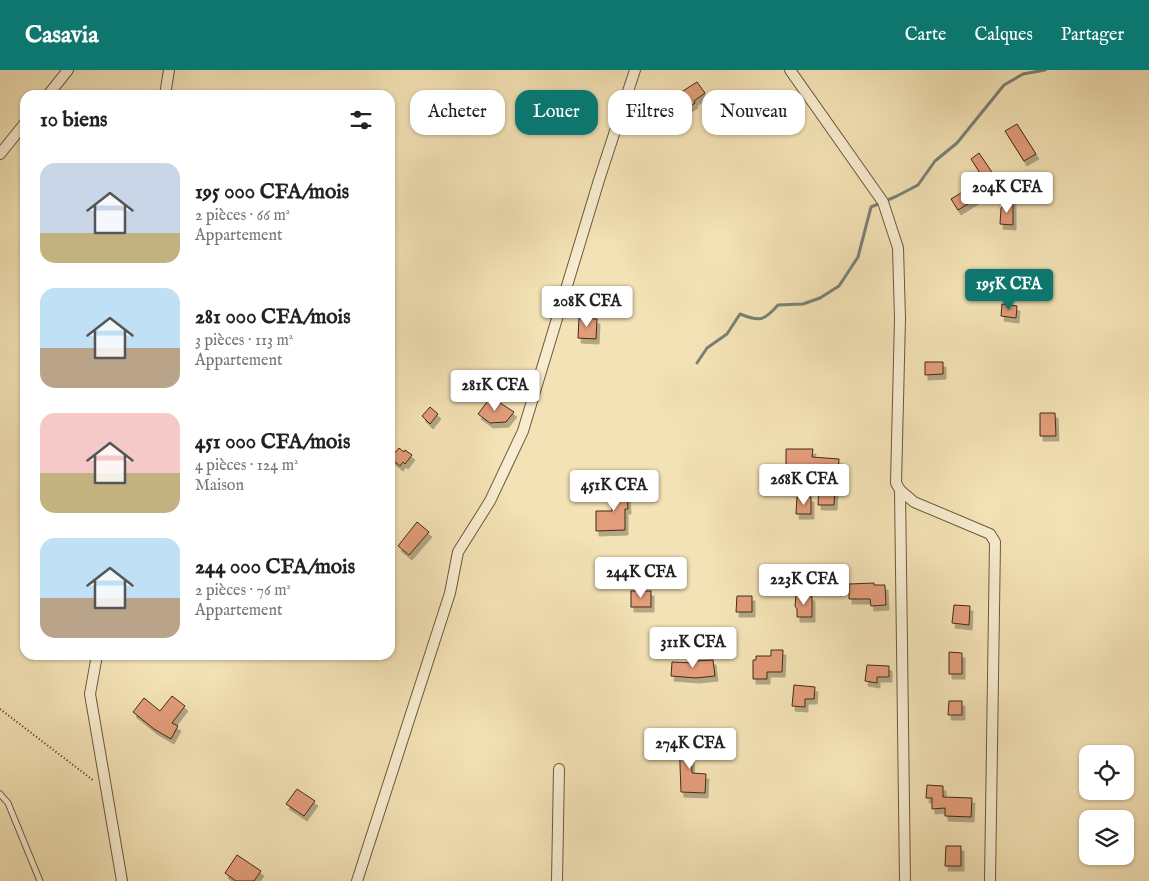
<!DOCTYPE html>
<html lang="fr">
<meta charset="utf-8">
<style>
:root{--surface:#fff;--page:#f6f6f6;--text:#222;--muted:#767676;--accent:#0f766e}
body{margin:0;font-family:"IM FELL English",serif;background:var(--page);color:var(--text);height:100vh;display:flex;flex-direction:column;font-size:19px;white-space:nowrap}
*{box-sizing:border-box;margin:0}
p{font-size:16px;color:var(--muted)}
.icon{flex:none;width:28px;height:28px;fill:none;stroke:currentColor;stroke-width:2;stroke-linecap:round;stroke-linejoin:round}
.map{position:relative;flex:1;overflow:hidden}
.side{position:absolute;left:20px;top:20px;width:375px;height:570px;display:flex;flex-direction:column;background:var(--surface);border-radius:15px;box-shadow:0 1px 4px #0004}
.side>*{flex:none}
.hud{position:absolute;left:410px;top:20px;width:475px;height:45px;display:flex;gap:10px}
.fabs{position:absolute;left:1079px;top:675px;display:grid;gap:10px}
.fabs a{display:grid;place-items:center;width:55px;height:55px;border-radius:10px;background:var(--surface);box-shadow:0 1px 4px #0004;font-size:25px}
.price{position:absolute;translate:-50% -42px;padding:0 11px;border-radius:5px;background:#fff;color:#222;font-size:16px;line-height:32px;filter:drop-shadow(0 1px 2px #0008)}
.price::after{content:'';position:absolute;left:50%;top:30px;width:15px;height:11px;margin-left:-8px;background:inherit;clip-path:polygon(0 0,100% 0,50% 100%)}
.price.selected{background:var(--accent);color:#fff}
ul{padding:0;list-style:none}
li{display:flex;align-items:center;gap:15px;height:125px;padding:0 20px}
li span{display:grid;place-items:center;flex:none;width:140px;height:100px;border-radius:15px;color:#555}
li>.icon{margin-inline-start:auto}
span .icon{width:60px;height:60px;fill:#fffc;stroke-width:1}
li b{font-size:21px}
h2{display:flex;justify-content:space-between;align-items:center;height:60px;padding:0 20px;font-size:21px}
.pill{padding:0 18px;border-radius:15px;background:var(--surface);box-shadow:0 1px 4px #0004;font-size:18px;line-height:45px}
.pill.selected{background:var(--accent);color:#fff}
header{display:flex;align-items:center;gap:30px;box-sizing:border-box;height:70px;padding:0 25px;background:var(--accent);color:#fff}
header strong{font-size:24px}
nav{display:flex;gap:28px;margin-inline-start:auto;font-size:18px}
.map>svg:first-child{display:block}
</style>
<header>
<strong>Casavia</strong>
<nav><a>Carte</a><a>Calques</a><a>Partager</a></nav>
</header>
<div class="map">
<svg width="1149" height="811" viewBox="0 0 1149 811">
<defs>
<filter id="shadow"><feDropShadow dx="3" dy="5" stdDeviation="0" flood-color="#0004"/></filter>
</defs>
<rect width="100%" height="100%" fill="#f3e2b5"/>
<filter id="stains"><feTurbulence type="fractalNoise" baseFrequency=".004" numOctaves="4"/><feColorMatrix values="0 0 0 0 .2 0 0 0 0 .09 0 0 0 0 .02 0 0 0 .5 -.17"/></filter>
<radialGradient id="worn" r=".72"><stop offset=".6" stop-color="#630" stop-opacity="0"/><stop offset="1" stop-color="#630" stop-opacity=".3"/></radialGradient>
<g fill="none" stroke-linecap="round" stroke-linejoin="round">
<path stroke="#798175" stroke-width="3" d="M 697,293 L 707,278 L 727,264 L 740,244 C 760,252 764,251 778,235 L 803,234 L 820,228 L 839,216 L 858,187 L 871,137 L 897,126 L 918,115 L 935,91 L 957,73 L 1004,15 L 1023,4 L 1045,0"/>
</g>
<g fill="#e39d7a" stroke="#412913" filter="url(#shadow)">
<path d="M 697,12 L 705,23 L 694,31 L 695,33 L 684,40 L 675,26 Z"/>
<path d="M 1017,54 L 1036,84 L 1024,91 L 1005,61 Z"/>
<path d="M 979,83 L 1000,114 L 958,140 L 951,129 L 984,109 L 971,89 Z"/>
<path d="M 1013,129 L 1013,155 L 1000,154 L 1001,138 Z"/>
<path d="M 1002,234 L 1017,236 L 1016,248 L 1001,246 Z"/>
<path d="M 579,248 L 597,249 L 596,269 L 578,268 Z"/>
<path d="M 925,292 L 943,292 L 943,304 L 925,305 Z"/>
<path d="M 491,327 L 514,342 L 506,352 L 490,353 L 478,344 Z"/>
<path d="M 430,337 L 438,344 L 430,354 L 422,346 Z"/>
<path d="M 1040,343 L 1055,343 L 1056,366 L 1040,366 Z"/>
<path d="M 399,378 L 404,382 L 405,380 L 412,385 L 405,394 L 403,392 L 400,396 L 390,388 Z"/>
<path d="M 786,379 L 813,379 L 812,387 L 839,389 L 837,420 L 835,420 L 834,435 L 818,435 L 820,397 L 786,397 Z"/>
<path d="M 627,417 L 628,439 L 625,439 L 625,460 L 596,461 L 596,441 L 612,441 L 611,418 Z"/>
<path d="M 797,427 L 811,427 L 811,444 L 796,444 Z"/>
<path d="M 417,452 L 429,462 L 409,485 L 398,476 Z"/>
<path d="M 874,513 L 874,515 L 885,515 L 886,535 L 871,536 L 870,529 L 849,529 L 849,514 Z"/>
<rect x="631" y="521" width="20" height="16"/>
<path d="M 796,525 L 812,526 L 812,547 L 797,547 L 797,539 L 795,536 Z"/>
<path d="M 737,526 L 752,526 L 752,542 L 736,542 Z"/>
<path d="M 954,535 L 970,536 L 969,555 L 952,553 Z"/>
<path d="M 771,580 L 783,580 L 782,602 L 767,602 L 767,609 L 753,609 L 753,590 L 756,590 L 756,586 L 771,586 Z"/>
<path d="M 949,582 L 962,583 L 962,604 L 949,604 Z"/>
<path d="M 713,590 L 715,606 L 696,608 L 671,606 L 672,592 L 695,593 L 695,591 Z"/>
<path d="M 867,595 L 889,596 L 889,607 L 877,607 L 877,613 L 865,611 Z"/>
<path d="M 794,615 L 815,617 L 814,629 L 805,629 L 805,637 L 792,636 Z"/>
<path d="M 172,626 L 185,636 L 172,653 L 178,656 L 171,669 L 154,659 L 133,642 L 144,628 L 160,641 Z"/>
<path d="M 949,631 L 962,631 L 962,645 L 948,645 Z"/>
<path d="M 679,667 L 690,667 L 692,703 L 706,704 L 705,723 L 681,722 Z"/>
<path d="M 927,715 L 943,716 L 943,727 L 972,728 L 971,747 L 945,746 L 945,738 L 932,739 L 932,728 L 926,728 Z"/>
<path d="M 297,719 L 315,731 L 304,746 L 286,734 Z"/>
<path d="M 946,776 L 961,776 L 961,796 L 945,796 Z"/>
<path d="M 237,785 L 261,801 L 254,811 L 236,811 L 225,803 Z"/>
</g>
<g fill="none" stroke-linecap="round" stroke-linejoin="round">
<defs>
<path id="lane" d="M 0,724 L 8,733 L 40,811"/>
<g id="street">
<path d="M 790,0 L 883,132 L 898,178 L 900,248 L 896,413 L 900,420 L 914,432 L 990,464 L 995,472 L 990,811"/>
<path d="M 48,25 L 68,0"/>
<path d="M 165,25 L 169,0"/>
<path d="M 0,84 L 25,53"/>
<path d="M 900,420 L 905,811"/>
<path d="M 97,585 L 90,624 L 122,811"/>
<path d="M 357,811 L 450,523 L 458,482 L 490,431 L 523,361 L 599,110 L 635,0"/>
<path d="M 557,811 L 559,699"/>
</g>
</defs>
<use href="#lane" stroke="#6e573c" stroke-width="7"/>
<use href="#street" stroke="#6e573c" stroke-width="12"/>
<path stroke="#412913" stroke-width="2" stroke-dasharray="1 2.5" stroke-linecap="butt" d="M 0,639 L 94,711"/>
<use href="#lane" stroke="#f7eccf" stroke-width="5"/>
<use href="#street" stroke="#f7eccf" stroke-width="10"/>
</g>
<rect width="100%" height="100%" filter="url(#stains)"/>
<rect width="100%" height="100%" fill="url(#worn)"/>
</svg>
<div class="fabs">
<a><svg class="icon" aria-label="locate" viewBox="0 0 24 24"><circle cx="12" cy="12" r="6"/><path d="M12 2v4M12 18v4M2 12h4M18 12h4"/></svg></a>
<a><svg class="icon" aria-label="layers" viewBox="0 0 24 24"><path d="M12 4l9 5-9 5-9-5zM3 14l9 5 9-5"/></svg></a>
</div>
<b class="price" style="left:1007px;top:144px">204K CFA</b>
<b class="price selected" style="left:1009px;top:241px">195K CFA</b>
<b class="price" style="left:587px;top:258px">208K CFA</b>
<b class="price" style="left:495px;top:342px">281K CFA</b>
<b class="price" style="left:804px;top:436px">268K CFA</b>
<b class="price" style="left:614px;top:442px">451K CFA</b>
<b class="price" style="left:641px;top:529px">244K CFA</b>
<b class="price" style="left:804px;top:536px">223K CFA</b>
<b class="price" style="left:693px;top:599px">311K CFA</b>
<b class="price" style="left:690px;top:700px">274K CFA</b>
<div class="hud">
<a class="pill">Acheter</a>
<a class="pill selected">Louer</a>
<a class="pill">Filtres</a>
<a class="pill">Nouveau</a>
</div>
<section class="side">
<h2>10 biens<svg class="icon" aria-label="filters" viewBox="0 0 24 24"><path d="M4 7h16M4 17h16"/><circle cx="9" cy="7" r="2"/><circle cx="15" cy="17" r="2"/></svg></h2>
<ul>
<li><span style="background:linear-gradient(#c9d6e8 70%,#c2b280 0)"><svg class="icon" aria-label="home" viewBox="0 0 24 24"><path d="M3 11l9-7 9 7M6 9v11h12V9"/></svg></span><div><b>195 000 CFA/mois</b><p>2 pièces · 66 m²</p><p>Appartement</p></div></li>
<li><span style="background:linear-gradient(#bfe0f5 60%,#b9a48a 0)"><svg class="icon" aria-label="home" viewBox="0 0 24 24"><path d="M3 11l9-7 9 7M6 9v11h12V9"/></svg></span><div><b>281 000 CFA/mois</b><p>3 pièces · 113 m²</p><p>Appartement</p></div></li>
<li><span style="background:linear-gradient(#f6c9c9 60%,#c2b280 0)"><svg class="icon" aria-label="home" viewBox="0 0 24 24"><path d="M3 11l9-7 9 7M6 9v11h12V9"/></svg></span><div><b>451 000 CFA/mois</b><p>4 pièces · 124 m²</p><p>Maison</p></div></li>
<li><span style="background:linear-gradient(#bfe0f5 60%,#b9a48a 0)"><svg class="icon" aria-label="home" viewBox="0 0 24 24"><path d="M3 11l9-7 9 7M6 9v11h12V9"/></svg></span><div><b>244 000 CFA/mois</b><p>2 pièces · 76 m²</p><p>Appartement</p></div></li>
</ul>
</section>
</div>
